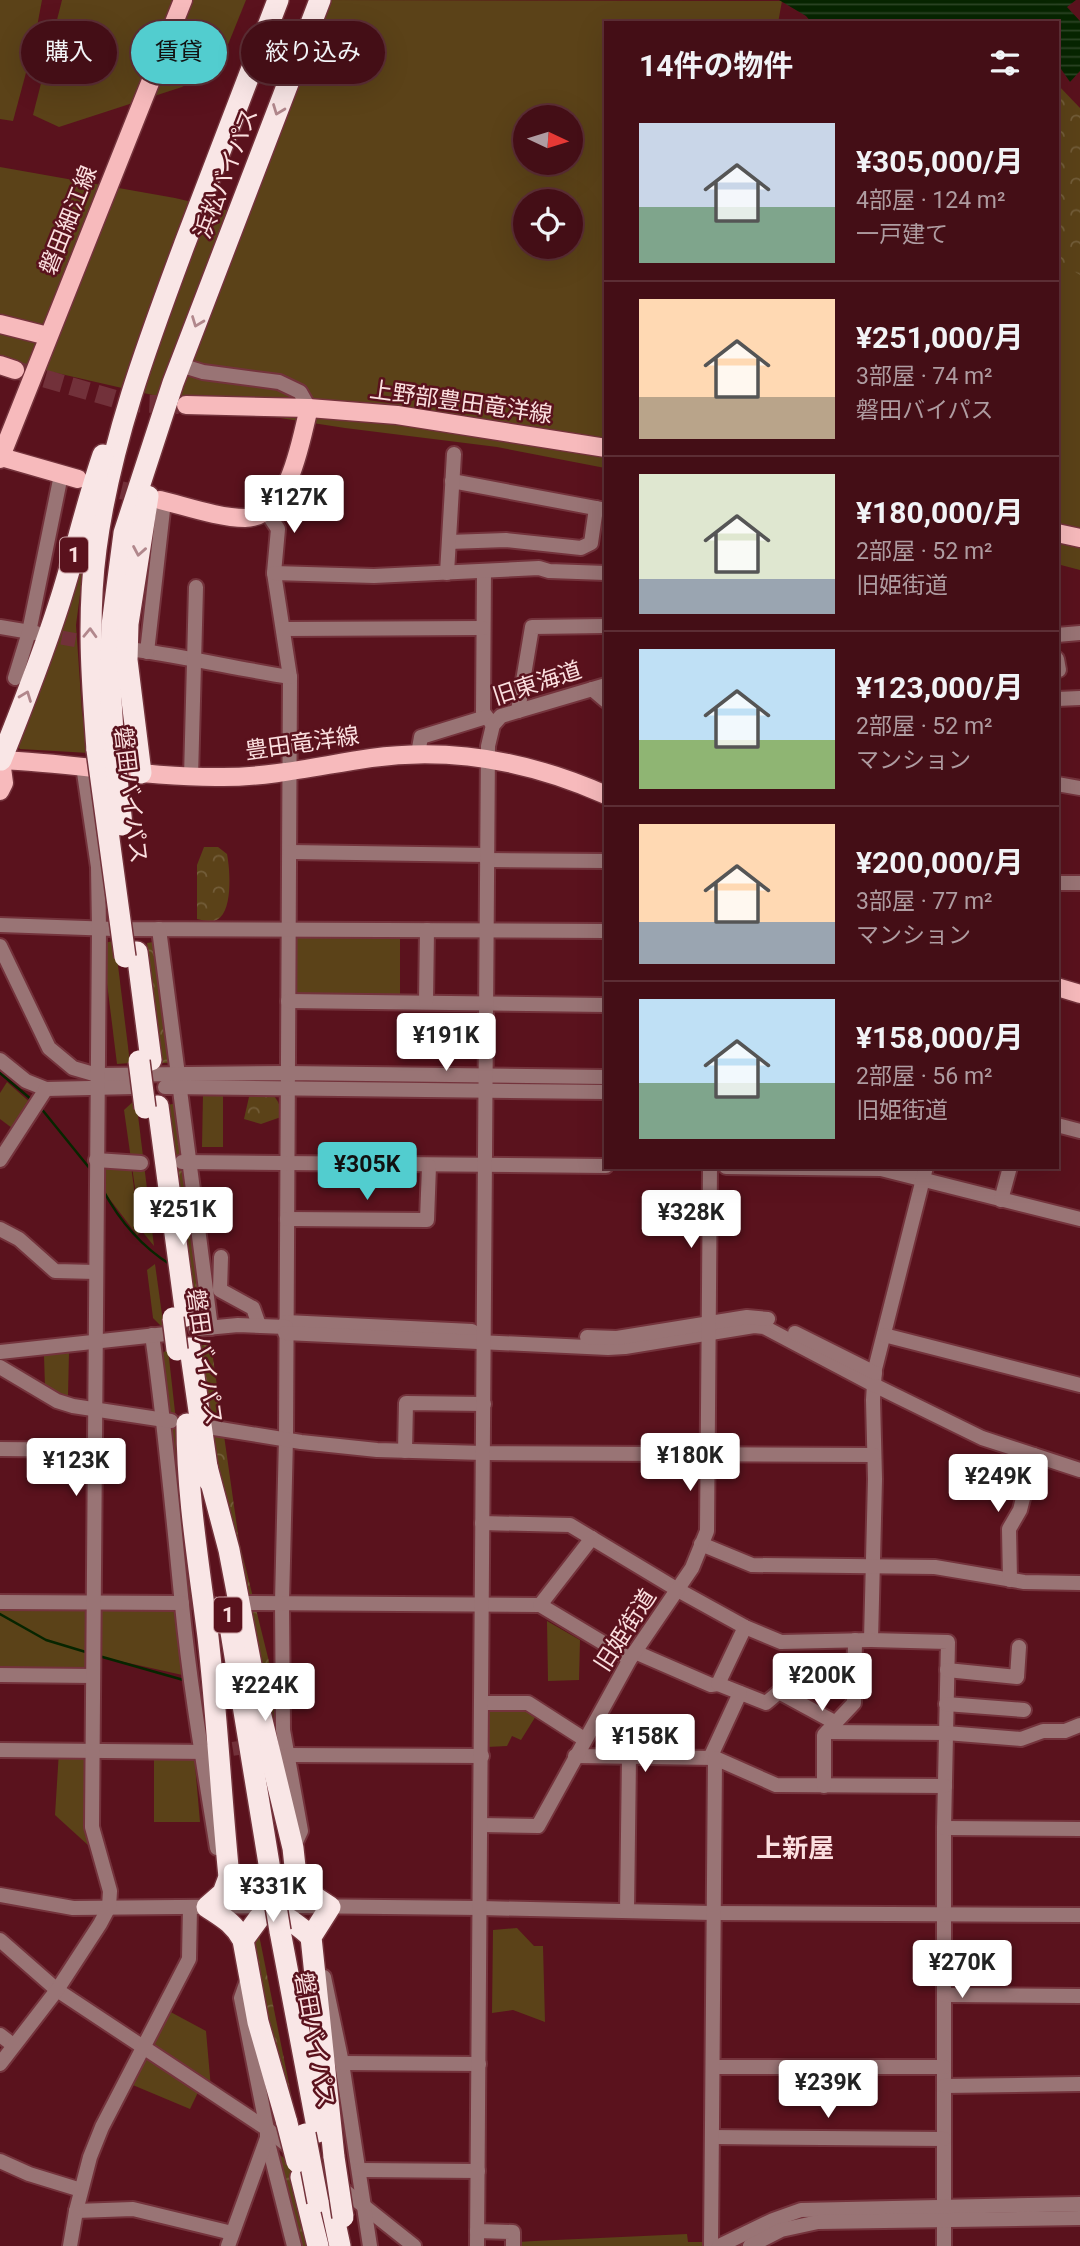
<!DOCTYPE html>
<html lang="ja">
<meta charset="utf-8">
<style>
:root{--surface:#440e16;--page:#4e1c23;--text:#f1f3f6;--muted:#af9ca1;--line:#5c2e35;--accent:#52cdcf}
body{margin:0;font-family:Roboto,"Noto Sans JP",sans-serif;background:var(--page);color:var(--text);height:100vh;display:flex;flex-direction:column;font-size:26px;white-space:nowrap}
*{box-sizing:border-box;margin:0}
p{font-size:23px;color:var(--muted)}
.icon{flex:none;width:38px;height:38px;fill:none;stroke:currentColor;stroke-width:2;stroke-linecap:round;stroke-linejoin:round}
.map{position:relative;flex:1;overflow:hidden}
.drawer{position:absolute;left:604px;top:21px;width:455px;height:1148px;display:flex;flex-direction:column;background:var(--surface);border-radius:0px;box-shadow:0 7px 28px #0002,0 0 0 2px var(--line)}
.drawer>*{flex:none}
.hud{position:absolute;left:21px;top:21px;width:478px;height:63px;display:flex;gap:14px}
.needle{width:46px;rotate:94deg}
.tools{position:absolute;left:513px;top:105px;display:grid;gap:14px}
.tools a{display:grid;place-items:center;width:70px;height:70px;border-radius:50%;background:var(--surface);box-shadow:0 7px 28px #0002,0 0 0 2px var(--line);font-size:35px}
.price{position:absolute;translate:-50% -60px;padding:0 16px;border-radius:7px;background:#fff;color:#222;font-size:23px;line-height:46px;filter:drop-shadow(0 2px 4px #0008)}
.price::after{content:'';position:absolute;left:50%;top:42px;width:21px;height:16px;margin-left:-10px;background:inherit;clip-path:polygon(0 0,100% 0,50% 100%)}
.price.active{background:var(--accent);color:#111}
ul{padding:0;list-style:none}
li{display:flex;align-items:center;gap:21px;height:175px;padding:0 35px}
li+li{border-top:2px solid var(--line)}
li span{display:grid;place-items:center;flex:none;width:196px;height:140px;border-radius:0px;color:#555}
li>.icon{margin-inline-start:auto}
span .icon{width:84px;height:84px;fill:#fffc;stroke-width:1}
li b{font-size:30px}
h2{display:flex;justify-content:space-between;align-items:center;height:84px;padding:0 35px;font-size:30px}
.pill{padding:0 24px;border-radius:32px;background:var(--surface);box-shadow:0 7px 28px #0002,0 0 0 2px var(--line);font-size:24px;line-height:63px}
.pill.active{background:var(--accent);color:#111}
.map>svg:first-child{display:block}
</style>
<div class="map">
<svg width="1080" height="2246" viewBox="0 0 1080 2246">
<defs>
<pattern id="forest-crowns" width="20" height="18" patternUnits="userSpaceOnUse" patternTransform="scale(1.75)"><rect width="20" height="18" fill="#5b4218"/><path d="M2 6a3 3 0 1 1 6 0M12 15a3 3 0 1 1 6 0" fill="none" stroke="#735d39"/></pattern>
<pattern id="water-rules" width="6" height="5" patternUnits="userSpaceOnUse" patternTransform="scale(1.75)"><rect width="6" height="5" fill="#072500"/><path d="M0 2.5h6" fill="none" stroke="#2c4425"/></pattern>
</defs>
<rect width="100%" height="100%" fill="#5a121d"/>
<g fill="#5b4218" fill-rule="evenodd">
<path d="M 0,0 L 42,0 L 34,43 L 13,121 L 0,119 Z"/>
<path d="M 62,0 L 246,0 L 221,62 L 182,87 L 59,127 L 33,115 Z"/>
<path d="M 320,0 L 782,1 L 778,23 L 606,23 L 605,468 L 497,447 L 345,428 L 196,405 L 0,360 L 0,167 L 175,198 L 238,213 ZM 525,117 L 570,117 L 570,163 L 525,163 ZM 525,201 L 570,201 L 570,247 L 525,247 Z"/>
<path d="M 1059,260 L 1080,273 L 1080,570 L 1057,564 L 1057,261 Z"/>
<path d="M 89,526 L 76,625 L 82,712 L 89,753 L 20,749 L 16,745 Z"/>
<path d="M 294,929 L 400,934 L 400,1002 L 288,1001 Z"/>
<path d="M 115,941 L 130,1063 L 117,1064 L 102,943 Z"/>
<path d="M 7,1082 L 33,1105 L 16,1131 L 0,1119 L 0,1093 Z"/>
<path d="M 203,1093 L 223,1093 L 223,1147 L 202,1147 Z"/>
<path d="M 136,1099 L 154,1246 L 141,1230 L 124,1110 Z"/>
<path d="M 102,1165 L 131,1166 L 140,1233 L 137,1235 L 102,1189 Z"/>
<path d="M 155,1264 L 164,1329 L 153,1318 L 147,1270 Z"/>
<path d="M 168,1349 L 196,1600 L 184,1598 L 156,1358 Z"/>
<path d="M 69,1352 L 68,1396 L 45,1388 L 44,1355 Z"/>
<path d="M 0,1602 L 90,1602 L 93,1676 L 0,1675 Z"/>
<path d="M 93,1602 L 182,1606 L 187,1676 L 97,1656 Z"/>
<path d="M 547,1621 L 580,1640 L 579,1680 L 548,1681 Z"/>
<path d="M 486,1703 L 539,1711 L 521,1740 L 512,1736 L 507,1746 L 487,1747 Z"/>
<path d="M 59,1751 L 93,1752 L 100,1856 L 55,1815 Z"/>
<path d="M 154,1753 L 194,1753 L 200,1822 L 154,1822 Z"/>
<path d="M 517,1928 L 534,1946 L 543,1946 L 545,2022 L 513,2010 L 492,2013 L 493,1930 Z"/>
<path d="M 165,2009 L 206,2031 L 211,2088 L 147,2047 Z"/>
<path d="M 144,2049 L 201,2086 L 190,2109 L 128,2083 Z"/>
<path d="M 687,2234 L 688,2242 L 703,2242 L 702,2246 L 517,2246 L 518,2242 L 534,2241 Z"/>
</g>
<g fill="url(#forest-crowns)">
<path d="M 1057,84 L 1080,108 L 1080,275 L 1057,261 Z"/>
<path d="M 204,847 L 218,847 L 227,854 C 230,869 234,916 214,921 C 209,922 202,920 197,919 L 197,865 Z"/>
<path d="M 160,941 L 176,1063 L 162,1063 L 147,943 Z"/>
<path d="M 267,1089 C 277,1098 281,1104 281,1117 L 261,1124 L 244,1119 L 249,1097 Z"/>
<path d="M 181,1102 L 209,1314 L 193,1317 L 168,1105 Z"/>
<path d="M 211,1344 L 239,1541 L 283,1718 L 285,1740 L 274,1738 L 240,1608 L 198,1346 Z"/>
<path d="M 258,1930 L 293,2104 L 287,2102 L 250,1943 Z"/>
<path d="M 270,2149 L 292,2163 L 312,2246 L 294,2246 Z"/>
</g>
<path fill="url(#water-rules)" d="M 779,0 L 1076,0 L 1067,7 L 1080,21 L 1080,71 L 1070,82 L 1059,66 L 1057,66 L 1057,23 L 812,23 L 806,16 Z"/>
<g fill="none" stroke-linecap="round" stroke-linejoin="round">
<g stroke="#072500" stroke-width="2.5">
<path d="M 19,1001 L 37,1039"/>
<path d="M 0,1073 L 32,1100"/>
<path d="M 238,1081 L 284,1080"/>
<path d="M 40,1107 L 91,1170"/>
<path d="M 103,1190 C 119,1220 142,1247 171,1265"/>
<path d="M 0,1614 L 46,1640 L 89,1653"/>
<path d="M 99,1656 L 187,1681"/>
</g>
<g stroke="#72313a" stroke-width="14" stroke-dasharray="14 7" stroke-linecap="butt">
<path d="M 41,634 L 97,644"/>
<path d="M 182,1603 L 247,1603"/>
<path d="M 212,1752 L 258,1745"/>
</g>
<g stroke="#72313a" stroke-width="18" stroke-dasharray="18 9" stroke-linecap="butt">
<path d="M 19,371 L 129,403 L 179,405"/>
<path d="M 95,484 L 150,497"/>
</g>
<defs>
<g id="minor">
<path d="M 180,365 L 203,372 L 279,382 L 300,392 L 309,408"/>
<path d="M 452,481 L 606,510"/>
<path d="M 266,511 L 278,529 L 274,573 L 290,677 L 286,1438 L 282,1602 L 283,1730 L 301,1831 L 293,1848"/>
<path d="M 449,542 L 506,540 L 581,548 L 591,543 L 596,508"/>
<path d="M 484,571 L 483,712 L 493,725"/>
<path d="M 274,573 L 374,576 L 539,568 L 549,571 L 606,573"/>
<path d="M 447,573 L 454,454"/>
<path d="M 0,627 L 36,633"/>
<path d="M 283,629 L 483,628"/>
<path d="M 1057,635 L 1080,633"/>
<path d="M 136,650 C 188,657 238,669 290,677"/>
<path d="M 147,652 L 164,501"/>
<path d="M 1057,659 L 1059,670"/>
<path d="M 15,678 L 29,632 L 61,475"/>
<path d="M 592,689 L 606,701"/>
<path d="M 1057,699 L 1080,698"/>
<path d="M 518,711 L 532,627 L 606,626"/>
<path d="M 418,754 L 421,737 L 486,717"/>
<path d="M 191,777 L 196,587"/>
<path d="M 1057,784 L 1080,788"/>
<path d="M 290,852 L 487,855"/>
<path d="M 487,860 L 606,861"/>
<path d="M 1057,883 L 1080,883"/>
<path d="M 0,925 L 114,929 L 606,931"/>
<path d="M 159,929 L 211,1328"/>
<path d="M 0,946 L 49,1048 L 73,1068 L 97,1075 L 286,1073 L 606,1077"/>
<path d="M 288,1001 L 606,1005"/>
<path d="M 426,1002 L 427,930"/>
<path d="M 0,1060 L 26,1081 L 46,1089 L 134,1087"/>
<path d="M 165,1087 L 606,1092"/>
<path d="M 1057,1125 L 1080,1131"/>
<path d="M 0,1160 L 46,1089"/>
<path d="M 96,1160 L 141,1163"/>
<path d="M 182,1162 L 606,1166"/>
<path d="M 726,1167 L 881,1169 L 1080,1219"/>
<path d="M 926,1167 L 875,1369 L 873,1400 L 875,1479 L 871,1640 L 948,1642 L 944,1828 L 944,2246"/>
<path d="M 1001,1200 L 1010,1167"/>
<path d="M 287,1219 L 427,1220 L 429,1166"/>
<path d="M 0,1229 L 19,1239 L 55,1271 L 96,1272"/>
<path d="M 221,1257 L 220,1290 L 253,1308 L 259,1325"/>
<path d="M 286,1322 L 472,1331"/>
<path d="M 196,1329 L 238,1325 L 286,1327"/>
<path d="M 285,1333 L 608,1348 L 625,1347 L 754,1326 L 764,1327 L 874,1385 L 982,1438 L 1080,1470"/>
<path d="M 795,1333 L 875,1373"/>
<path d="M 152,1335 C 165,1425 173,1515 182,1605 C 190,1687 204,1767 217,1848"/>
<path d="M 884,1335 L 1080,1385"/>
<path d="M 587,1337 L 617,1338 L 747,1317 L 768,1319"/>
<path d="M 0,1352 L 166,1334"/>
<path d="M 0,1367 L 57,1401 L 73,1406 L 171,1421"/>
<path d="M 214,1428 L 301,1442 L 377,1450 L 483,1453 L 874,1455"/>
<path d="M 0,1449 L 94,1450"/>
<path d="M 405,1451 L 406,1403 L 484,1404"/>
<path d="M 482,1523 L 570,1525 L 678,1590 L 745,1627 L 781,1642 L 871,1640"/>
<path d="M 701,1544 L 752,1565 L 935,1567 L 1024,1582 L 1080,1583"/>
<path d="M 1010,1580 L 1009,1529 L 1020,1510 L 1034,1455"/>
<path d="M 0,1602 L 182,1603"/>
<path d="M 247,1603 L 540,1605 L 630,1659"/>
<path d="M 540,1605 L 592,1538"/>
<path d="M 635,1652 L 711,1685 L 718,1684 L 745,1627"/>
<path d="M 947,1670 L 1017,1677 L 1019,1647"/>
<path d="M 0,1675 L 93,1676"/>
<path d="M 718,1684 L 766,1703 L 779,1692 L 836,1723"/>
<path d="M 482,1703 L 528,1703 L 584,1739"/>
<path d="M 946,1704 L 1024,1710"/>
<path d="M 827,1732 L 946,1733 L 1021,1739 L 1043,1731 L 1065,1731 L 1080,1725"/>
<path d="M 0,1750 L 209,1752"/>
<path d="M 287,1755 L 482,1756"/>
<path d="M 575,1756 L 715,1758 L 776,1785 L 945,1786"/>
<path d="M 710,1758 L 740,1693"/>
<path d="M 824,1786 L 824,1735 L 854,1703 L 855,1640"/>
<path d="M 481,1825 L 538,1826 L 630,1659 L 692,1568 L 707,1531 L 710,1167"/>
<path d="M 944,1828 L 1080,1829"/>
<path d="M 0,1895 L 73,1908 L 290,1906 L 481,1908 L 712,1913 L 1080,1915"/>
<path d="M 627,1911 L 629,1757"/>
<path d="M 0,1940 L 57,1990 L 267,2129 L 414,2246"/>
<path d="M 324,1977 L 342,2063 L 370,2246"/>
<path d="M 944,1995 L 1080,1996"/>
<path d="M 0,2035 L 13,2045"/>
<path d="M 342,2063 L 479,2064"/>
<path d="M 0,2064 L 57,1990 L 100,1924 L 109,1907 L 110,1891 L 92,1827 L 99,928 L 98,867 L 83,766"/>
<path d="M 713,2067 L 944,2067"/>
<path d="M 944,2086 L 1080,2084"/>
<path d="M 712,2137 L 944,2139"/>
<path d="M 267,2139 L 294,2246"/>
<path d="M 0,2161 L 29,2174 L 81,2190"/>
<path d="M 360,2170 L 478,2171"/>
<path d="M 76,2211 L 133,2209 L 232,2233"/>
<path d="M 477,2231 L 513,2232 L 513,2246"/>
<path d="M 70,2246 L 76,2211 L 90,2157 L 102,2127 L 189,1959 L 190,1907"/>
<path d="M 228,2246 L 267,2138 L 267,2129 L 241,1998 L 248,1978"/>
<path d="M 477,2246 L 488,746 L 493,725 L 501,716 L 606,685"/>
<path d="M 711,2246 L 715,1758"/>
<path d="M 719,2246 L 773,2220 L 801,2210 L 1080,2204"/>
<path d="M 750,2246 L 781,2230 L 818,2222 L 1080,2218"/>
</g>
<g id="major">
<path d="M 0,324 L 48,336"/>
<path d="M 0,365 L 15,370"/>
<path d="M 186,405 L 309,408 L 397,415 L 606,448"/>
<path d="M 1,457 L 78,479"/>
<path d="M 0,459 L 183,0"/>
<path d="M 160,500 C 185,506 219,518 245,518 C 290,517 300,442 309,408"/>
<path d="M 1057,533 L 1080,538"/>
<path d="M 0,760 C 75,763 148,778 223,777 C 274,777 322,765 371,758 C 452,747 532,762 606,795"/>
<path d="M 0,791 L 4,783 L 1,760"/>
<path d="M 1057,987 L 1080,994"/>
</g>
<g id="highway">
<path d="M 97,750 C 92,682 87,616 96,549 C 110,443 148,342 185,243 C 216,162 247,81 278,0"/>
<path d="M 114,750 L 110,683 L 112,625 L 124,533 L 173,383 L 320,0"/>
<path d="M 1,760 C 22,708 42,657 59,604 C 75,555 86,504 103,455"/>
<path d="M 141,773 L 127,660 L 128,624 L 148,496"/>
<path d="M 137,952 L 151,1060"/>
<path d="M 158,1106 L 186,1316"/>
<path d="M 190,1348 L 209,1481"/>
<path d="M 187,1424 C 187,1496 199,1565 208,1637 C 217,1716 221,1797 229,1877 L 223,1893 L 207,1907 C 222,1917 234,1923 243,1940 L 258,2022 L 287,2123"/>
<path d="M 207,1467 L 229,1550 L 260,1712 L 293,1848 L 296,1876 L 304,1890 L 330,1907 L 311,1937 L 334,2157"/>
<path d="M 229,1620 L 272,1882"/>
<path d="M 229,1877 C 254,1904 285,1911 311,1937"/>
<path d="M 280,1931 L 318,2132"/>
<path d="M 243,1940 L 259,1918 L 285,1895 L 296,1876"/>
<path d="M 301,2177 L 318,2246"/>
<path d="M 331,2204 L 340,2246"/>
</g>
</defs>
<use href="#minor" stroke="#74333c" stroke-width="18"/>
<use href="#major" stroke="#74333c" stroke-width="21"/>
<use href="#highway" stroke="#74333c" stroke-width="24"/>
<use href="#minor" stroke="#997475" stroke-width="14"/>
<use href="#major" stroke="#f7babc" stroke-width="18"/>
<use href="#highway" stroke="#f9e6e6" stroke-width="21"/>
<defs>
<g id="highway-bridge">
<path d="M 97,750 L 125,957"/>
<path d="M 114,750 L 122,825"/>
<path d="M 139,1061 L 145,1108"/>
<path d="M 173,1318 L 177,1350"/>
<path d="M 272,1882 L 280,1931"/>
<path d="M 287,2123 L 297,2162"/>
<path d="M 305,2134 L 318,2202"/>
<path d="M 334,2157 L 343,2217"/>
</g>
</defs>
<use href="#highway-bridge" stroke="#74333c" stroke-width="24" stroke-linecap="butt"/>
<use href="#highway-bridge" stroke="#f9e6e6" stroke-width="21"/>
</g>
<defs><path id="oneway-chevron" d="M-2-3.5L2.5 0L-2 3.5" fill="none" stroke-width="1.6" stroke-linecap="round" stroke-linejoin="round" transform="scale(1.75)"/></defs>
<g stroke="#b1878c">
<use href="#oneway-chevron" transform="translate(278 110) rotate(111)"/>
<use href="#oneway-chevron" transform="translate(197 322) rotate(111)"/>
<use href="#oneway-chevron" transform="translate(139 551) rotate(100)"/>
<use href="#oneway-chevron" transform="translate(90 633) rotate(-88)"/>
<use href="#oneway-chevron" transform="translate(26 696) rotate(-69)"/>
</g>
<g text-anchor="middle" stroke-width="5" stroke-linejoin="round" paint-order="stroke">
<g fill="#5a121d" stroke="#cba2a5" stroke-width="2">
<rect x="60" y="537.5" width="28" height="35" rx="5"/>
<rect x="214" y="1597.5" width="28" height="35" rx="5"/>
</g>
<g font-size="21" font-weight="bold" fill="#fbdfdf">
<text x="74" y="562">1</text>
<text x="228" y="1622">1</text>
</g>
<g font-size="23" fill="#fbdfdf" stroke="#5a121d">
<text transform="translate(226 173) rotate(-69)" y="8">浜松バイパス</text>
<text transform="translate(68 220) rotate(-68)" y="8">磐田細江線</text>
<text transform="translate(461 402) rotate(8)" y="8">上野部豊田竜洋線</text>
<text transform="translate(537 683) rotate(-18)" y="8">旧東海道</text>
<text transform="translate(302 743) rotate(-8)" y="8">豊田竜洋線</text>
<text transform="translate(131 795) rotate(83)" y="8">磐田バイパス</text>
<text transform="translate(205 1357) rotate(82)" y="8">磐田バイパス</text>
<text transform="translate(625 1630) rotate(-57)" y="8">旧姫街道</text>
<text transform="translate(315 2040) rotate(80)" y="8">磐田バイパス</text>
</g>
<g font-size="26" font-weight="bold" fill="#fbdfdf" stroke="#5a121d">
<text x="795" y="1857">上新屋</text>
</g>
</g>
</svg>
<div class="tools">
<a><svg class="needle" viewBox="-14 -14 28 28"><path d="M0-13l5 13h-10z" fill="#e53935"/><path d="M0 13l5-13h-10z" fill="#af9ca1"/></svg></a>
<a><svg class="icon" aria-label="locate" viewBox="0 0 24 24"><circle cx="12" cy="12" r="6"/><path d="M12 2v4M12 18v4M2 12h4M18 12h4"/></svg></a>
</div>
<b class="price" style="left:294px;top:535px">¥127K</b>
<b class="price" style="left:446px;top:1073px">¥191K</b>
<b class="price active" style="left:367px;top:1202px">¥305K</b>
<b class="price" style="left:183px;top:1247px">¥251K</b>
<b class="price" style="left:691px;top:1250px">¥328K</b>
<b class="price" style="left:690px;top:1493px">¥180K</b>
<b class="price" style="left:76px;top:1498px">¥123K</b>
<b class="price" style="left:998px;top:1514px">¥249K</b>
<b class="price" style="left:822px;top:1713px">¥200K</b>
<b class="price" style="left:265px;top:1723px">¥224K</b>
<b class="price" style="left:645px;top:1774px">¥158K</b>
<b class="price" style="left:273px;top:1924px">¥331K</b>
<b class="price" style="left:962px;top:2000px">¥270K</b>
<b class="price" style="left:828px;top:2120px">¥239K</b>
<div class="hud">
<a class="pill">購入</a>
<a class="pill active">賃貸</a>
<a class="pill">絞り込み</a>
</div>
<section class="drawer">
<h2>14件の物件<svg class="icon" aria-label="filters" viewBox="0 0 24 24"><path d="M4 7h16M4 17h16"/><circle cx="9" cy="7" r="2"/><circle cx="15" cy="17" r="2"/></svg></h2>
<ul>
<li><span style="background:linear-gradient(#c9d6e8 60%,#7fa58c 0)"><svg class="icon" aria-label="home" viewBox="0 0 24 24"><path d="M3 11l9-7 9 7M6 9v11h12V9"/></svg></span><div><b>¥305,000/月</b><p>4部屋 · 124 m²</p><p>一戸建て</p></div></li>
<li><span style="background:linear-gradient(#ffd9b3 70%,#b9a48a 0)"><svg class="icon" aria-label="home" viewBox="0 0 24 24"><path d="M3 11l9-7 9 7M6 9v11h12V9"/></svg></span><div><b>¥251,000/月</b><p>3部屋 · 74 m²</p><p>磐田バイパス</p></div></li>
<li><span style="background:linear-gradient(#dfe7d0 75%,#9aa5b1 0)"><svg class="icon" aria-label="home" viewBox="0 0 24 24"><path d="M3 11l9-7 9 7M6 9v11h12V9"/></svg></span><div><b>¥180,000/月</b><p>2部屋 · 52 m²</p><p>旧姫街道</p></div></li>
<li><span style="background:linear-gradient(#bfe0f5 65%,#8fb573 0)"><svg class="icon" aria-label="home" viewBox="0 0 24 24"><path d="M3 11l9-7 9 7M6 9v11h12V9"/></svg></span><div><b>¥123,000/月</b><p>2部屋 · 52 m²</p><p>マンション</p></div></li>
<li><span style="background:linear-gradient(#ffd9b3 70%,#9aa5b1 0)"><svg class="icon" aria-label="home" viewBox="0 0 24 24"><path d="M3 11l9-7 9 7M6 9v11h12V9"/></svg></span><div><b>¥200,000/月</b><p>3部屋 · 77 m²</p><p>マンション</p></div></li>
<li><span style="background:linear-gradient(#bfe0f5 60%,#7fa58c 0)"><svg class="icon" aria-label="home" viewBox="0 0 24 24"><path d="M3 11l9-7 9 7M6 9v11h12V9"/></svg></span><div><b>¥158,000/月</b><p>2部屋 · 56 m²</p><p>旧姫街道</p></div></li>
</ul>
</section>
</div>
